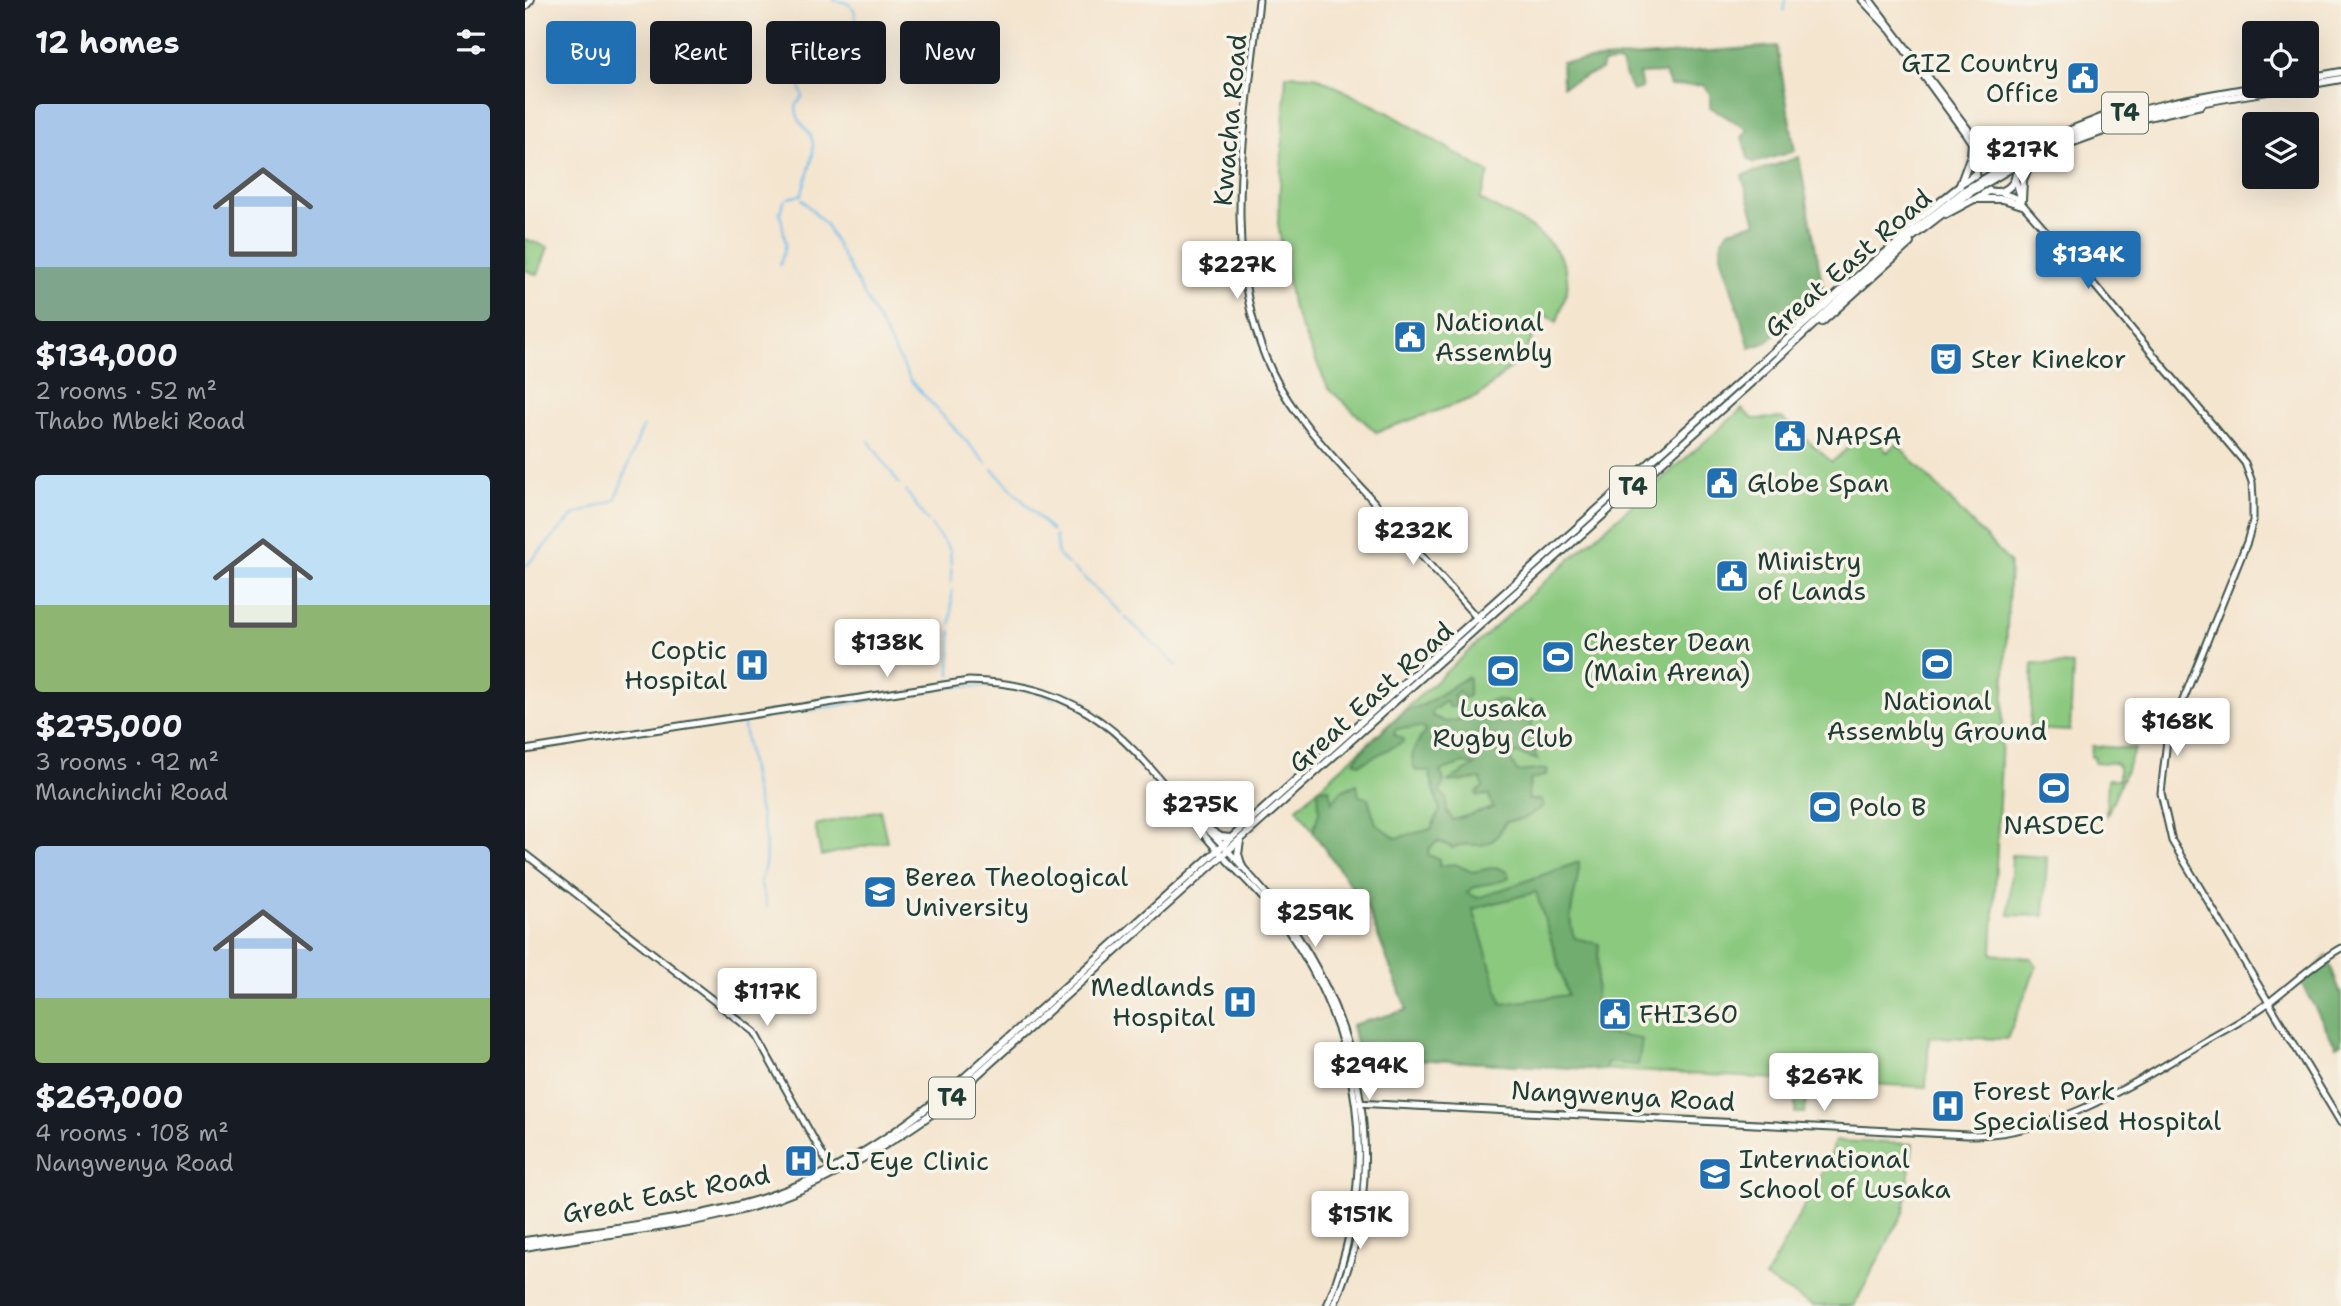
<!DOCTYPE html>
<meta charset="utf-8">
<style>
:root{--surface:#171b24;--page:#242831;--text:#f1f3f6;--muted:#9ea1a6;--accent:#1f6fb2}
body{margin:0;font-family:"Shantell Sans",sans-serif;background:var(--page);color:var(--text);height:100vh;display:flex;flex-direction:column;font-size:26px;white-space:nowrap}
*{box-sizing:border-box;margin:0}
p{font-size:23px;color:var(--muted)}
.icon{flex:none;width:38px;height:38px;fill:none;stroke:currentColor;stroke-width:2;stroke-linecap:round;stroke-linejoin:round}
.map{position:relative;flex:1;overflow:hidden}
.details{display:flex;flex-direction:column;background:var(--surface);width:525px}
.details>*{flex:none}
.banner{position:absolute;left:21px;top:21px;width:665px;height:63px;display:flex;gap:14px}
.tools{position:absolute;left:1717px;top:21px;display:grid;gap:14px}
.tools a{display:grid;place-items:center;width:77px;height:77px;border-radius:7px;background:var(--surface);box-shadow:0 7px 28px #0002;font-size:35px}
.price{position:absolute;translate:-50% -60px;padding:0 16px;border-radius:7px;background:#fff;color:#222;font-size:23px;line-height:46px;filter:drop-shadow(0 2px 4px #0008)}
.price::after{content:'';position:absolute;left:50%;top:42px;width:21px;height:16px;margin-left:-10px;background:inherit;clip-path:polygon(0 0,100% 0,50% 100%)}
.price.active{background:var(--accent);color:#fff}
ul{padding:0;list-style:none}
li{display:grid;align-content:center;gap:14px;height:371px;padding:0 35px}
li span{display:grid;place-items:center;height:217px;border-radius:7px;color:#555}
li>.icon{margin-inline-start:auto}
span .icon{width:126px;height:126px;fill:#fffc;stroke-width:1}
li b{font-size:30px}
h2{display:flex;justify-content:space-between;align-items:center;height:84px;padding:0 35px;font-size:30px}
.pill{padding:0 24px;border-radius:7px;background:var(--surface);box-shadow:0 7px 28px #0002;font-size:24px;line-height:63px}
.pill.active{background:var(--accent);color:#fff}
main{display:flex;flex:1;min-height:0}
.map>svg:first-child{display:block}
</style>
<main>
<section class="details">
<h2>12 homes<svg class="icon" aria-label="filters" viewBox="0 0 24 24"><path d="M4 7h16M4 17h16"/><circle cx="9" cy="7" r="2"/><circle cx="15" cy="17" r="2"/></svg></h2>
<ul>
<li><span style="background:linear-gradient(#a9c7e8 75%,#7fa58c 0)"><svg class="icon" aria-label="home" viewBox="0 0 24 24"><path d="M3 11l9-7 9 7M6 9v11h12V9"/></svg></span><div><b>$134,000</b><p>2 rooms · 52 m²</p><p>Thabo Mbeki Road</p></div></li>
<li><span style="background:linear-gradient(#bfe0f5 60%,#8fb573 0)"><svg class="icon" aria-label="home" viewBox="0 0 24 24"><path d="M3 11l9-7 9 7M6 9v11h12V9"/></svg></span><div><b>$275,000</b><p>3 rooms · 92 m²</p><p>Manchinchi Road</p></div></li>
<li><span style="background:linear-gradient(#a9c7e8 70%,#8fb573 0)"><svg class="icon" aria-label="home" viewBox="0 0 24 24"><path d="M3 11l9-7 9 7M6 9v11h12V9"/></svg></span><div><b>$267,000</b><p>4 rooms · 108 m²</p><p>Nangwenya Road</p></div></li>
</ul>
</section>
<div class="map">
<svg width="1816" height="1306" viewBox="0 0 1816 1306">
<rect width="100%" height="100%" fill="#f7f3e8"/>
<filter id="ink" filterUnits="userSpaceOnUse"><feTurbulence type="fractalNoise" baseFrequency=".0143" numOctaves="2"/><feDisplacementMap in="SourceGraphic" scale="14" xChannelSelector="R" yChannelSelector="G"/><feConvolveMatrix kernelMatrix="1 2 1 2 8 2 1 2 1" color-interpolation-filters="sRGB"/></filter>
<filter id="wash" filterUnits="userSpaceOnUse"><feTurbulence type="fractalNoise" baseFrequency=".00686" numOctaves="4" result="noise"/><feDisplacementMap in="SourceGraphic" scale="28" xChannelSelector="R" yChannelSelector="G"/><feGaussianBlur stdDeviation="1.57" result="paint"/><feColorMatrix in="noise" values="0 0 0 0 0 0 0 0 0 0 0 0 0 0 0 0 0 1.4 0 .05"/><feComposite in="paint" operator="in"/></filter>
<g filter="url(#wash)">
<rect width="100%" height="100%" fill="#f4e5cf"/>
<g fill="#8bc97f" stroke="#55835a" stroke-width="2">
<path d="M 761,75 L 790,76 L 864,113 L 964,173 L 955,200 C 989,217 1048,242 1042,290 C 1040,300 1035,311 1032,322 L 1020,315 L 997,357 L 954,396 L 851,432 L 803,388 L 768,309 L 753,224 Z"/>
<path d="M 0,239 L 23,247 L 13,275 L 0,270 Z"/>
<path d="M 1217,409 L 1228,419 L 1257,418 L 1307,462 L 1343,430 L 1362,452 L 1372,444 L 1485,563 L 1467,954 L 1506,958 L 1512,966 L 1482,1039 L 1404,1037 L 1401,1087 L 1283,1081 L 1280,1113 L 1270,1113 L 1271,1080 L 834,1056 L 827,1025 L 882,1010 L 843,910 L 772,808 L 1026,576 Z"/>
<path d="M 1508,663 L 1548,665 L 1545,731 L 1505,729 Z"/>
<path d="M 1567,746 L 1610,749 L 1581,817 L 1583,779 L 1594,779 L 1594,767 L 1590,763 L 1569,762 L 1570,757 L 1566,757 Z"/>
<path d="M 355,810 L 362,841 L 296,856 L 290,825 Z"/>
<path d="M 1487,855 L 1522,857 L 1519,916 L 1484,915 Z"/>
<path d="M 1310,1141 L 1388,1144 L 1379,1211 L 1329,1306 L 1288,1306 L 1240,1278 L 1300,1168 Z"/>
</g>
<g fill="#70ad6e" stroke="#487551" stroke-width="2" fill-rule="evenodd">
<path d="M 1252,46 L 1270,151 L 1229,163 L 1223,158 L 1217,137 L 1223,130 L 1185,107 L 1185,94 L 1178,85 L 1145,86 L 1140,73 L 1114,74 L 1117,88 L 1107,91 L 1095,62 L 1078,63 L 1076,70 L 1038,86 L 1037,62 Z"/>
<path d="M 1274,157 L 1299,293 L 1242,342 L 1225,348 L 1196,255 L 1197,239 L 1204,230 L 1231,223 L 1217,176 Z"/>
<path d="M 942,677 L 944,679 L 944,696 L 939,698 L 934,691 L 929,695 L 930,707 L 924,707 L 921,701 L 907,711 L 907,716 L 921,722 L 947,717 C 963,696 973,695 995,710 L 1006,701 L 1018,710 L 1018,717 L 1006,718 L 1007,724 L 1003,732 L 1014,747 L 1009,752 L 1013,760 L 992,753 L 984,756 L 992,772 L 1022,769 L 1021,775 L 1005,780 L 1003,799 L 1016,800 L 1019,806 L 1000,818 L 981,822 C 977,828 973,837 967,841 C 955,850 940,840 928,848 L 913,841 L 904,849 L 903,855 L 914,859 L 914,866 L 930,864 L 947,872 L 971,867 L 982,872 L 984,878 C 971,886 952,881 942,893 L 953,898 L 1054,862 C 1055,887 1038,916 1050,938 L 1074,944 L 1069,1032 L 1117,1039 L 1113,1065 L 1082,1062 L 1080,1070 L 834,1056 L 827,1025 L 882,1010 L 843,910 L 788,832 L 794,812 L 793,789 L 804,788 L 807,802 L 816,791 L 832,784 L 834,796 L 843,798 L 851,824 L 871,838 L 906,829 L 915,810 L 904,771 L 891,771 C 882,756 891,744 900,732 L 897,727 L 871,729 L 869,734 L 878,739 L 878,742 L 835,764 L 829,761 L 842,745 L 880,711 L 900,704 ZM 938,763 L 950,765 L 922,782 L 956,779 L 958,787 L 951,793 L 953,796 L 964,795 L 968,808 L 928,820 L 921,810 L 922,799 L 915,792 L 919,781 L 915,771 ZM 1011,892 L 1043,995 L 977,1004 L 948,909 Z"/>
<path d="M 1802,956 L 1816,994 L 1816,1043 L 1811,1046 L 1776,983 Z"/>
</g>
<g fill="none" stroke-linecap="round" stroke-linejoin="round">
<g stroke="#72bfec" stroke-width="2">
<path d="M 1259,11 L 1260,0"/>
<path d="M 307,65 L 311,59 L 330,52 L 334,40 L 329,9 L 322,3 L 309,0"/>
<path d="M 263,198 L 276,195 C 280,181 292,153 287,139 C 282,124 272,126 271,106 L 278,96 L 274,83 L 293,77 L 300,68"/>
<path d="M 277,199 L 301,225 L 386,381 L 462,464"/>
<path d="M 255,265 L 261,244 L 255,211 L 260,200"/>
<path d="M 344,441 L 374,484"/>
<path d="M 467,469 L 527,531"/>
<path d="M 381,491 L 403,522"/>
<path d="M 406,525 L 425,550 L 426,565"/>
<path d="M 530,536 L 533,554"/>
<path d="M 534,556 L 544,565"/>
<path d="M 0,567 L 49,515 L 90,500 L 118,426"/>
<path d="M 547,568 L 555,575"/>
<path d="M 426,569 L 427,583"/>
<path d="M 558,577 L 596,613"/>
<path d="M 600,617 L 652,666"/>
<path d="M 426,624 L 427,590"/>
<path d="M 425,675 L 426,631"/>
<path d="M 474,686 L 506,692"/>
<path d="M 427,687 L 468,686"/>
<path d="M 518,695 L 530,699"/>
<path d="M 363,697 L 421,688"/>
<path d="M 350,699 L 357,698"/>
<path d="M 275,712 L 346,700"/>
<path d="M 264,714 L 269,713"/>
<path d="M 254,716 L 259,714"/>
<path d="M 242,907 L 235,882 C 248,852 236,819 229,787 C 225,765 222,743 218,721 L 250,716"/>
</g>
</g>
</g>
<g filter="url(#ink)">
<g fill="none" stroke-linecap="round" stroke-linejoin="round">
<defs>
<g id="secondary">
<path d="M 734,0 C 722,119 692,258 747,372 C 769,417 807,456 841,493 C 878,535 916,578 954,620"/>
<path d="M 1337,0 L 1366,31 L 1440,133 L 1450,148 L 1452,167"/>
<path d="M 1345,0 L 1452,141 L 1469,152"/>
<path d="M 0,7 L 6,0"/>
<path d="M 1490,178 L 1496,199"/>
<path d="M 1474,192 L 1492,198 L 1556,271 L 1564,273 L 1568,266 L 1561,260 L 1554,268"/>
<path d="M 1528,235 L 1547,253 L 1561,260"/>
<path d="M 1560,274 L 1720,463 L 1727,482 L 1728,499 L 1728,521 L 1722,542 L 1642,740 L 1636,793 L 1647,841 L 1816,1123"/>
<path d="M 0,750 L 444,681 C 568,684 610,747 680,836 C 704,865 733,889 755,919 C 840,1035 856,1173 802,1306"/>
<path d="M 671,820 C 693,837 712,861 730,881 C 819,980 858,1109 831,1240 C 826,1263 817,1285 809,1306"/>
<path d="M 0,854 L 229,1032 L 306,1170"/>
<path d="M 831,1103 L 1442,1135 C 1526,1137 1605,1086 1674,1045 C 1697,1031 1722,1019 1743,1003 C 1768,984 1789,963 1816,948"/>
</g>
<g id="primary">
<path d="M 1782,78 L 1816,72"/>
<path d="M 1782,85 L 1816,79"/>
<path d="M 1540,137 C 1604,108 1670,97 1738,86"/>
<path d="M 1543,144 L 1609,120 L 1676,105"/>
<circle cx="1471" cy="172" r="20"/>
<path d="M 1475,152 L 1503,147 L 1591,112"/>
<path d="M 1503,153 L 1520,145"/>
<path d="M 1505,157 C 1599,111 1673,103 1774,86"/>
<path d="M 1491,175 L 1499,165 L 1523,153"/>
<path d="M 1435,185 L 1446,155 L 1447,143"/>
<path d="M 1447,199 L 1478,199 L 1497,205"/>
<path d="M 1497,200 L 1498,180 L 1505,163"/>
<path d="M 1421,214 L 1464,191"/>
<path d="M 1370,238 L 1451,173"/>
<path d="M 1297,322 L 1385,243"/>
<path d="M 1274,324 L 1297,303"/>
<path d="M 680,827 L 696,837 L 706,838"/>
<path d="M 715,841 L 713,854 L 717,867"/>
<path d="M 0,1241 C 78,1229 160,1222 236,1199 C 310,1176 373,1133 432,1084 L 1345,265 L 1440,190"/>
<path d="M 0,1247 C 71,1234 146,1229 216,1210 C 290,1190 353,1152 415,1108 L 1230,379 L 1360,258 L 1443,194"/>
</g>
</defs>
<use href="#secondary" stroke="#3f564b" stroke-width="9"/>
<use href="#primary" stroke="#3f564b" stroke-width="10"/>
<use href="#secondary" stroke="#fff" stroke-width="5"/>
<use href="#primary" stroke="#fff" stroke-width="6"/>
<defs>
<g id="primary-bridge">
<path d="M 1440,190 L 1503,153"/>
<path d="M 1443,194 L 1505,157"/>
</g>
</defs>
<use href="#primary-bridge" stroke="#3f564b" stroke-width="10" stroke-linecap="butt"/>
<use href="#primary-bridge" stroke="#fff" stroke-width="6"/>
</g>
</g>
<defs>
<symbol id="civic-square" viewBox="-11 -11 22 22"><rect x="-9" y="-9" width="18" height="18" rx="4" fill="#1f6fb2" stroke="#f7f3e8"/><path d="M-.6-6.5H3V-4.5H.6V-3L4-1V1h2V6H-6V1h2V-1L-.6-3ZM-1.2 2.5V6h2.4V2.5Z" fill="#fff"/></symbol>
<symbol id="theatre-square" viewBox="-11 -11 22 22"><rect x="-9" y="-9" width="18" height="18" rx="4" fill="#1f6fb2" stroke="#f7f3e8"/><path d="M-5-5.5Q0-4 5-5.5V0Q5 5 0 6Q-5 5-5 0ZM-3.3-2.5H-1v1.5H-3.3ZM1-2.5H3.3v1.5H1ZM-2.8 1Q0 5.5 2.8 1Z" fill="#fff"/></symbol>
<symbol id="stadium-square" viewBox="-11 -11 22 22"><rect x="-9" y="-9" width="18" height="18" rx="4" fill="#1f6fb2" stroke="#f7f3e8"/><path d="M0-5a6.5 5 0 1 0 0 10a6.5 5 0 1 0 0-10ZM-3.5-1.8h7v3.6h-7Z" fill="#fff"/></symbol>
<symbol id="hospital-square" viewBox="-11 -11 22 22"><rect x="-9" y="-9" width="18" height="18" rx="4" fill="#1f6fb2" stroke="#f7f3e8"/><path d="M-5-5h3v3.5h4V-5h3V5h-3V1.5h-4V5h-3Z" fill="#fff"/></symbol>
<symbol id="university-square" viewBox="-11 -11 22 22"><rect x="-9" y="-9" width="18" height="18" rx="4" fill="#1f6fb2" stroke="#f7f3e8"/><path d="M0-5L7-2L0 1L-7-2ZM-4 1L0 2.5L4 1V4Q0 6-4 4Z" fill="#fff"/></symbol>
<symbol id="school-square" viewBox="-11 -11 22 22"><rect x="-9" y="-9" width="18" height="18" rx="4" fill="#1f6fb2" stroke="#f7f3e8"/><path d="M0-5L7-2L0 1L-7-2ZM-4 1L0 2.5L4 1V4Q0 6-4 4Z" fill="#fff"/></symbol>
</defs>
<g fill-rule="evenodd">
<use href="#civic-square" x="1539" y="59" width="38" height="38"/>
<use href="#civic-square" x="866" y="318" width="38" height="38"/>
<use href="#theatre-square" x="1402" y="340" width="38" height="38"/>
<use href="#civic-square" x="1246" y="417" width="38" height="38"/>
<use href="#civic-square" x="1178" y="464" width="38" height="38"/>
<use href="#civic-square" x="1188" y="557" width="38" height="38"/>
<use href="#stadium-square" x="1014" y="638" width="38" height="38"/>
<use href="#stadium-square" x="1393" y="645" width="38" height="38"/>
<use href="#hospital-square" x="208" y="646" width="38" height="38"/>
<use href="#stadium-square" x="959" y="652" width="38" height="38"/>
<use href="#stadium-square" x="1510" y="769" width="38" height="38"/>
<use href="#stadium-square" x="1281" y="788" width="38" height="38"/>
<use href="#university-square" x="336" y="873" width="38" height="38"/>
<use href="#hospital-square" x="696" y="983" width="38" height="38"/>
<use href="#civic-square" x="1071" y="995" width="38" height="38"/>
<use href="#hospital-square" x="1404" y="1087" width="38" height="38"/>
<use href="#hospital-square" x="257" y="1142" width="38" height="38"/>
<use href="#school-square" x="1171" y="1155" width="38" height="38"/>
</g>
<g text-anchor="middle" stroke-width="7" stroke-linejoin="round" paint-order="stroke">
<g fill="#f7f3e8" stroke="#60746a" stroke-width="2">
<rect x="1577" y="92.5" width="46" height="41" rx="5"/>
<rect x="1085" y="466.5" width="46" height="41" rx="5"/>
<rect x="404" y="1077.5" width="46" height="41" rx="5"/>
</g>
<g font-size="24" font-weight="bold" fill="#1f3d34">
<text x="1600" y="121">T4</text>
<text x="1108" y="495">T4</text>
<text x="427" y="1106">T4</text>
</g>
<g font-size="26" fill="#1f3d34" stroke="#f7f3e8" text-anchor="start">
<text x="1534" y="72" text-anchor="end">GIZ Country<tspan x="1534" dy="30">Office</tspan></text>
<text x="910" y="331">National<tspan x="910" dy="30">Assembly</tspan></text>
<text x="1446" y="368">Ster Kinekor</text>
<text x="1290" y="445">NAPSA</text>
<text x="1222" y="492">Globe Span</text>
<text x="1232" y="570">Ministry<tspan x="1232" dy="30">of Lands</tspan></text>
<text x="1058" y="651">Chester Dean<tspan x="1058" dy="30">(Main Arena)</tspan></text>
<text x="202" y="659" text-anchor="end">Coptic<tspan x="202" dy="30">Hospital</tspan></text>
<text x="1412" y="710" text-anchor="middle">National<tspan x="1412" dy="30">Assembly Ground</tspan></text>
<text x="978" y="717" text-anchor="middle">Lusaka<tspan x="978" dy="30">Rugby Club</tspan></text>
<text x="1324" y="816">Polo B</text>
<text x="1529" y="834" text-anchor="middle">NASDEC</text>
<text x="380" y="886">Berea Theological<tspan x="380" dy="30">University</tspan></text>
<text x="690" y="996" text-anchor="end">Medlands<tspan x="690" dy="30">Hospital</tspan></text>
<text x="1114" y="1023">FHI360</text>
<text x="1448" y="1100">Forest Park<tspan x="1448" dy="30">Specialised Hospital</tspan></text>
<text x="1214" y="1168">International<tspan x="1214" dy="30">School of Lusaka</tspan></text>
<text x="300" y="1170">L.J Eye Clinic</text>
</g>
<g font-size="26" fill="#1f3d34" stroke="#f7f3e8">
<text transform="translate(705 120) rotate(-85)" y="9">Kwacha Road</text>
<text transform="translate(1323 263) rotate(-41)" y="9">Great East Road</text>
<text transform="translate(846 697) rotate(-42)" y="9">Great East Road</text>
<text transform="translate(1098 1096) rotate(3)" y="9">Nangwenya Road</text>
<text transform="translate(141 1194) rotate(-11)" y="9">Great East Road</text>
</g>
</g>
</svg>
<div class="tools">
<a><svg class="icon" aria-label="locate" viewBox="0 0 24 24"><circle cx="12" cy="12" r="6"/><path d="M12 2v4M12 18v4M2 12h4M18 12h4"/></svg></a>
<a><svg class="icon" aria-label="layers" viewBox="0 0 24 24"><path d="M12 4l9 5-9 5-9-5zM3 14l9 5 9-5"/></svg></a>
</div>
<b class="price" style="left:1497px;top:186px">$217K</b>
<b class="price active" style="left:1563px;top:291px">$134K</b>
<b class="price" style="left:712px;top:301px">$227K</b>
<b class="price" style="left:888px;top:567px">$232K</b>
<b class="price" style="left:362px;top:679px">$138K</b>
<b class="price" style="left:1652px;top:758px">$168K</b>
<b class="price" style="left:675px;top:841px">$275K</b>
<b class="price" style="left:790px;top:949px">$259K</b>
<b class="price" style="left:242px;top:1028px">$117K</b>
<b class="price" style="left:844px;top:1102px">$294K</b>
<b class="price" style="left:1299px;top:1113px">$267K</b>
<b class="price" style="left:835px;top:1251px">$151K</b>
<div class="banner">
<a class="pill active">Buy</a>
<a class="pill">Rent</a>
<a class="pill">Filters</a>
<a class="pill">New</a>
</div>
</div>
</main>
